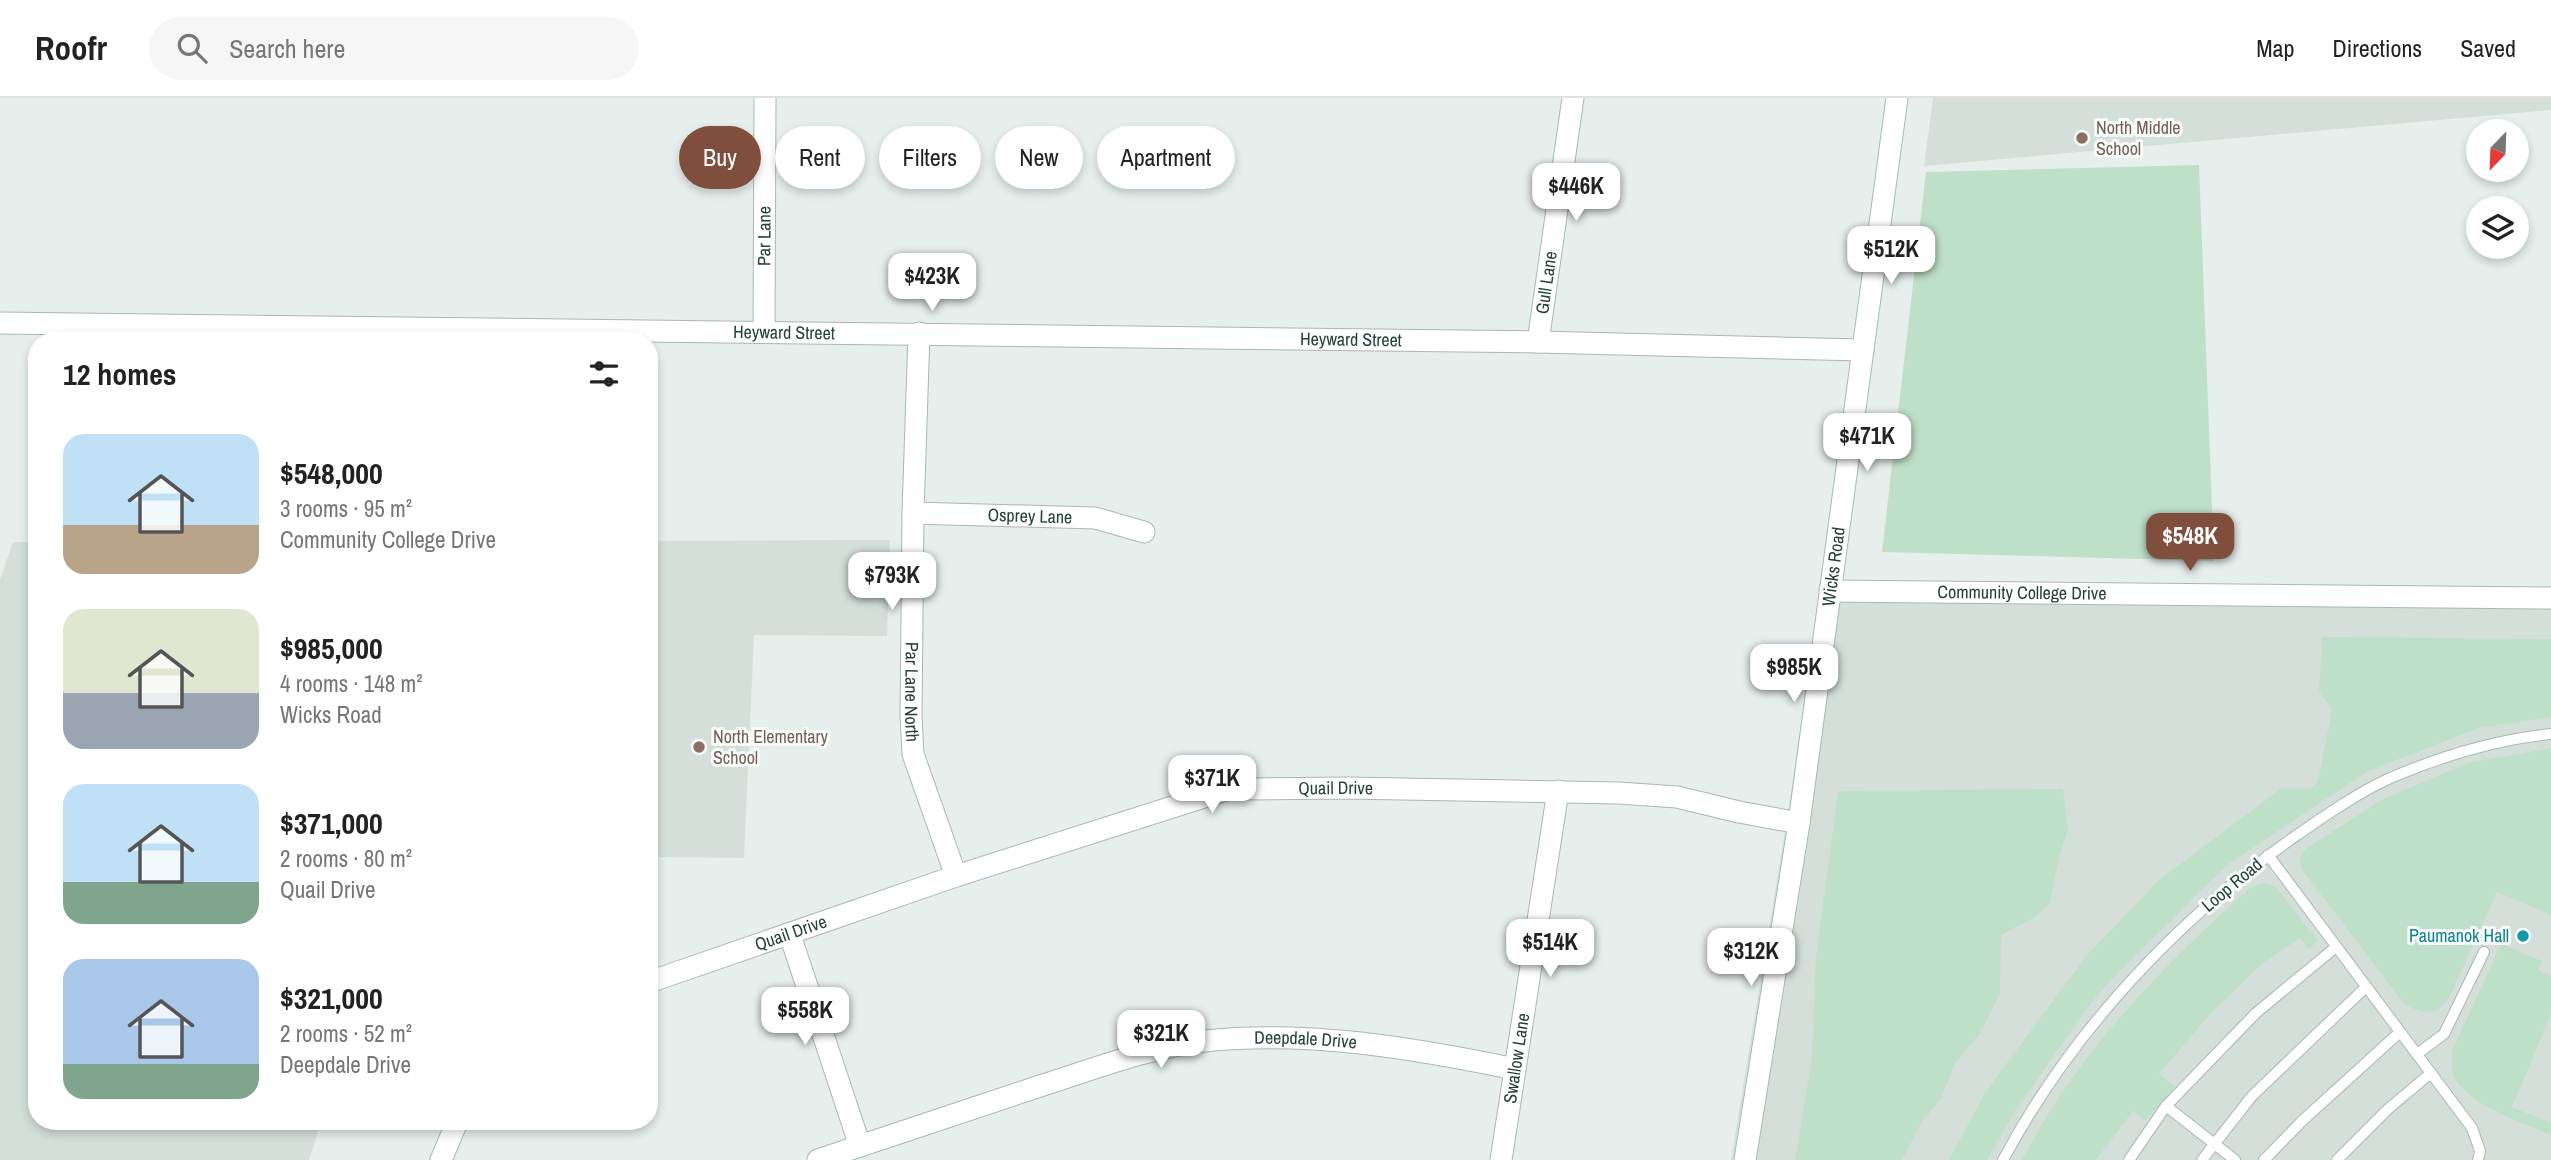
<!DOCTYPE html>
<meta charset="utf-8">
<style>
:root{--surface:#fff;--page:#f6f6f6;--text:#222;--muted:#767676;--line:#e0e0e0;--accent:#804e3d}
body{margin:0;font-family:"Archivo Narrow",sans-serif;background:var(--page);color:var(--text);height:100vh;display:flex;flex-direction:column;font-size:26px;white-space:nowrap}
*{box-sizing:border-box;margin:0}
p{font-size:23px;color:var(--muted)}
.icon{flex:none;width:38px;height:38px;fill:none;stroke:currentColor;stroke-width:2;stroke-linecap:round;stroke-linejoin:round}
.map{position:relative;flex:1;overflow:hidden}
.side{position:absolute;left:28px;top:234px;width:630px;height:798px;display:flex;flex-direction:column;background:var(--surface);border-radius:28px;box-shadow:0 4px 10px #0003}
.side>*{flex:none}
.guide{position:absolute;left:679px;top:28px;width:665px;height:63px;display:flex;gap:14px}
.needle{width:46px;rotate:203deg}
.tools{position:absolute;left:2466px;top:21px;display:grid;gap:14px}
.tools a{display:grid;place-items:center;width:63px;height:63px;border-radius:50%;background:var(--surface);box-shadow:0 4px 10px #0003;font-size:35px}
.price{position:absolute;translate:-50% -60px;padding:0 16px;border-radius:14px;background:#fff;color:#222;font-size:23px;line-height:46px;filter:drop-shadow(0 2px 4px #0008)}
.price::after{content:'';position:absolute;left:50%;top:42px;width:21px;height:16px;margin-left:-10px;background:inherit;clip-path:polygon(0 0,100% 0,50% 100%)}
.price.current{background:var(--accent);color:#fff}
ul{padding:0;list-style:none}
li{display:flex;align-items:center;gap:21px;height:175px;padding:0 35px}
li span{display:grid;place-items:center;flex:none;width:196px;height:140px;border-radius:21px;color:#555}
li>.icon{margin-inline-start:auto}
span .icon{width:84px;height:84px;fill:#fffc;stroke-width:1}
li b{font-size:30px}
h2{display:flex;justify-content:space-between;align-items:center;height:84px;padding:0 35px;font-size:30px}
.chip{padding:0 24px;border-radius:32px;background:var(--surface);box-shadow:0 4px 10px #0003;font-size:24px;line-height:63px}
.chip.current{background:var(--accent);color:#fff}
header{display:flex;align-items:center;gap:42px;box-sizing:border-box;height:98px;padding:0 35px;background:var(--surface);border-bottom:2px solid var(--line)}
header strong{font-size:33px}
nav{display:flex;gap:38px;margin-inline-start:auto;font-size:24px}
.search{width:490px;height:63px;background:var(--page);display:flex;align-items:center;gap:18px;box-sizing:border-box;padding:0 24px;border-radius:38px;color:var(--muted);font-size:26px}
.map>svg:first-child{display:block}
</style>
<header>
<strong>Roofr</strong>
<div class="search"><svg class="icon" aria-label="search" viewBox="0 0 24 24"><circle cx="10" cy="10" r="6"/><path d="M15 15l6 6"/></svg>Search here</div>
<nav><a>Map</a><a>Directions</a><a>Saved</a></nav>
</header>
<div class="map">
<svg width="2551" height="1062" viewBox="0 0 2551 1062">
<rect width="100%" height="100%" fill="#e6efeb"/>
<g fill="#d4dfda">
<path d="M 1933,0 L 2551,0 L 2551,12 L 1924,68 Z"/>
<path d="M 890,442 L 887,538 L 754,537 L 744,760 L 649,759 L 649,443 Z"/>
<path d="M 13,444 L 37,444 L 37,1024 L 321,1024 L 309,1062 L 0,1062 L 0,482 Z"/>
<path d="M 1820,497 L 2551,504 L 2551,1062 L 1731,1062 L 1788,715 Z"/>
</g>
<g fill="#bfe0c8">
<path d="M 2199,67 L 2214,463 L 1882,454 L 1926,74 Z"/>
<path d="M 2322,539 L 2551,541 L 2551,619 L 2479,630 L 2368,673 L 2226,768 L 2109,884 L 2088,909 L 2016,1012 L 1987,1062 L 1949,1062 L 1986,993 L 2064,888 L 2088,856 L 2158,783 L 2282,690 L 2312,690 L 2318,683 L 2332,611 L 2319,594 Z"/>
<path d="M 2551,650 L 2551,817 L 2497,794 L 2449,900 C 2435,919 2425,916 2405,907 L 2303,773 C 2298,763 2299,758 2307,750 L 2383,701 L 2468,665 Z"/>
<path d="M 2063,691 L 2068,731 L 2059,760 L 2050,805 L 2035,819 L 2001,837 L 2000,896 L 1979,937 L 1955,965 L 1941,1001 L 1922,1024 L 1902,1062 L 1795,1062 L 1812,959 L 1816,858 L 1838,693 Z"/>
<path d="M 2264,785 L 2276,789 L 2318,843 L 2309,851 L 2300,840 L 2263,865 L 2212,914 L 2159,976 L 2175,989 L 2145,1023 L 2133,1013 L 2096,1062 L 2022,1062 C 2033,1042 2044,1022 2057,1002 C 2110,922 2179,853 2250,790 Z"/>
<path d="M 2501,846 L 2542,863 L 2538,872 L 2551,878 L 2551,916 L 2512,1009 L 2551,1025 L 2551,1037 C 2522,1024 2468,1008 2454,978 C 2450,970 2452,960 2453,951 Z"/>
</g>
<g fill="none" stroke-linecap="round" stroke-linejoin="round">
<defs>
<g id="lane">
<path d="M 2268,757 L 2472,1030 L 2480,1053 L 2478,1062"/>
<path d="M 2417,956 L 2444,936 L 2484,854"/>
<path d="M 2166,1008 L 2256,915 L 2336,849"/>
<path d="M 2003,1062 C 2072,933 2178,820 2297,737 C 2326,717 2356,696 2388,681 C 2441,658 2493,642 2551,636"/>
<path d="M 2129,1062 L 2166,1008 L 2235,1062"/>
<path d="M 2202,1062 L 2252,998 L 2366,889"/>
<path d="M 2264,1062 L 2303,1022 L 2400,934"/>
<path d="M 2337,1062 L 2388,1011 L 2431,975"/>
</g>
<g id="street">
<path id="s1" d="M 0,225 L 1538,244 L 1863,252"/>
<path id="s2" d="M 764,234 L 765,0"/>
<path id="s3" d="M 919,235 L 913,415 L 911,618 L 913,656 L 956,778"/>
<path id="s4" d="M 1538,244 L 1573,0"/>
<path id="s5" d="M 913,415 L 1095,420 L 1144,434"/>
<path d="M 790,837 L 860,1048"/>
<path id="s6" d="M 649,884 L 956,778 L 1229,691 L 1348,690 L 1619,695 L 1677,699 L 1739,714 L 1799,725"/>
<path d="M 441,1062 L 457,1024"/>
<path id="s7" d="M 818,1062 C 892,1037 966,1013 1040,988 C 1094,971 1147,950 1204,943 C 1308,932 1413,950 1515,971"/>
<path id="s8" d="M 1501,1062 L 1558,693"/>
</g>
<g id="secondary">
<path id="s9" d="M 1830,493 L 2551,500"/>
<path id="s10" d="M 1745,1062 L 1799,725 L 1897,0"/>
</g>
</defs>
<use href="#lane" stroke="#a8b8b2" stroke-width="12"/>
<use href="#street" stroke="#a8b8b2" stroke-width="23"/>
<use href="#secondary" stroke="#a4bbb3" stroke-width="23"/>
<use href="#lane" stroke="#fff" stroke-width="10"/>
<use href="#street" stroke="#fff" stroke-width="21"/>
<use href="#secondary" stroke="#fff" stroke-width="21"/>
</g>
<g fill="#8d6e63" stroke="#f7fbf9" stroke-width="2.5">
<circle cx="2082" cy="40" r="7"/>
<circle cx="699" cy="649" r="7"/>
</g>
<circle fill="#0f9aa8" stroke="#f7fbf9" stroke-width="2.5" cx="2523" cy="838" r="7"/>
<g text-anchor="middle" stroke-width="6" stroke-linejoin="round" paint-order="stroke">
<g font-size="18" fill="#785e54" stroke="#f7fbf9" text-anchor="start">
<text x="2096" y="36">North Middle<tspan x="2096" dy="21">School</tspan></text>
<text x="713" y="645">North Elementary<tspan x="713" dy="21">School</tspan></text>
</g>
<g font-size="18" fill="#24423a" stroke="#f7fbf9">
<text dy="6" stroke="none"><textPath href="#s2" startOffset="96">Par Lane</textPath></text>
<text dy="6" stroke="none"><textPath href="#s4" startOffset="60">Gull Lane</textPath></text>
<text dy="6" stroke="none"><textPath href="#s1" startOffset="784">Heyward Street</textPath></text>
<text dy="6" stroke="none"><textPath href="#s1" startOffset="1351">Heyward Street</textPath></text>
<text dy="6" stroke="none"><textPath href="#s5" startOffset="117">Osprey Lane</textPath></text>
<text dy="6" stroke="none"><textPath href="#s10" startOffset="600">Wicks Road</textPath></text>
<text dy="6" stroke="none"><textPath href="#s9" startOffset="192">Community College Drive</textPath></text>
<text dy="6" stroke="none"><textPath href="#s3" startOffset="359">Par Lane North</textPath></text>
<text dy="6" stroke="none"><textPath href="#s6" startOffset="718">Quail Drive</textPath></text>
<text transform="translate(2232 787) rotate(-40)" y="6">Loop Road</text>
<text dy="6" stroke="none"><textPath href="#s6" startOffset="150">Quail Drive</textPath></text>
<text dy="6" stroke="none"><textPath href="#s7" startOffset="506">Deepdale Drive</textPath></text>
<text dy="6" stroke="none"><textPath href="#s8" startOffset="103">Swallow Lane</textPath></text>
</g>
<g font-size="18" fill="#0d838f" stroke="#f7fbf9" text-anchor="end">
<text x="2509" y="844">Paumanok Hall</text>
</g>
</g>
</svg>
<div class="tools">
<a><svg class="needle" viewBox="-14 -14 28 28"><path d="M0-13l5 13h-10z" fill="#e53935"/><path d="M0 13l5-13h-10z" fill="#767676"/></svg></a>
<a><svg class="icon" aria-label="layers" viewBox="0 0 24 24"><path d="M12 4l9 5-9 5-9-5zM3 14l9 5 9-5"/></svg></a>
</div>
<b class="price" style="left:1576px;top:125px">$446K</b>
<b class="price" style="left:1891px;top:188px">$512K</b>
<b class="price" style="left:932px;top:215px">$423K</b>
<b class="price" style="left:1867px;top:375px">$471K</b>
<b class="price current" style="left:2190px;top:475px">$548K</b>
<b class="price" style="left:892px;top:514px">$793K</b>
<b class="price" style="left:1794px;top:606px">$985K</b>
<b class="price" style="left:1212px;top:717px">$371K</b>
<b class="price" style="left:1550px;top:881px">$514K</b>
<b class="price" style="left:1751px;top:890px">$312K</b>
<b class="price" style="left:805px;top:949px">$558K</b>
<b class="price" style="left:1161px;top:972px">$321K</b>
<div class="guide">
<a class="chip current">Buy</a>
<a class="chip">Rent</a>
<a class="chip">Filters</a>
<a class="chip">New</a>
<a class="chip">Apartment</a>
</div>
<section class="side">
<h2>12 homes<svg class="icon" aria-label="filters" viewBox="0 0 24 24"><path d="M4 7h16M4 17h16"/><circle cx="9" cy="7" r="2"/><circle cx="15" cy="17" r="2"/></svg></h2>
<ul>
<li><span style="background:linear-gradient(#bfe0f5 65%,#b9a48a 0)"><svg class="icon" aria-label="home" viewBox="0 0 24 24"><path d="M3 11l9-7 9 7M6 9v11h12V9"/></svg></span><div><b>$548,000</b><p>3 rooms · 95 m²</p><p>Community College Drive</p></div></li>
<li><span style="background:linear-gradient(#dfe7d0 60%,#9aa5b1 0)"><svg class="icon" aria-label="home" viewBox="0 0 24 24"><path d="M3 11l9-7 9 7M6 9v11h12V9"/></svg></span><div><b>$985,000</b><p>4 rooms · 148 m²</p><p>Wicks Road</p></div></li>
<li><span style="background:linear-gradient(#bfe0f5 70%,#7fa58c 0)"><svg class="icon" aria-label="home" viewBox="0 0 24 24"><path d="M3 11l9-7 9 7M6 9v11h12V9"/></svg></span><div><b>$371,000</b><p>2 rooms · 80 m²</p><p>Quail Drive</p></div></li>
<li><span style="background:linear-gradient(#a9c7e8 75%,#7fa58c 0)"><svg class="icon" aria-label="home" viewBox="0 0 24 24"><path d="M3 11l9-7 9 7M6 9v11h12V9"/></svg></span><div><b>$321,000</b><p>2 rooms · 52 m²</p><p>Deepdale Drive</p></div></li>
</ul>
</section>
</div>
